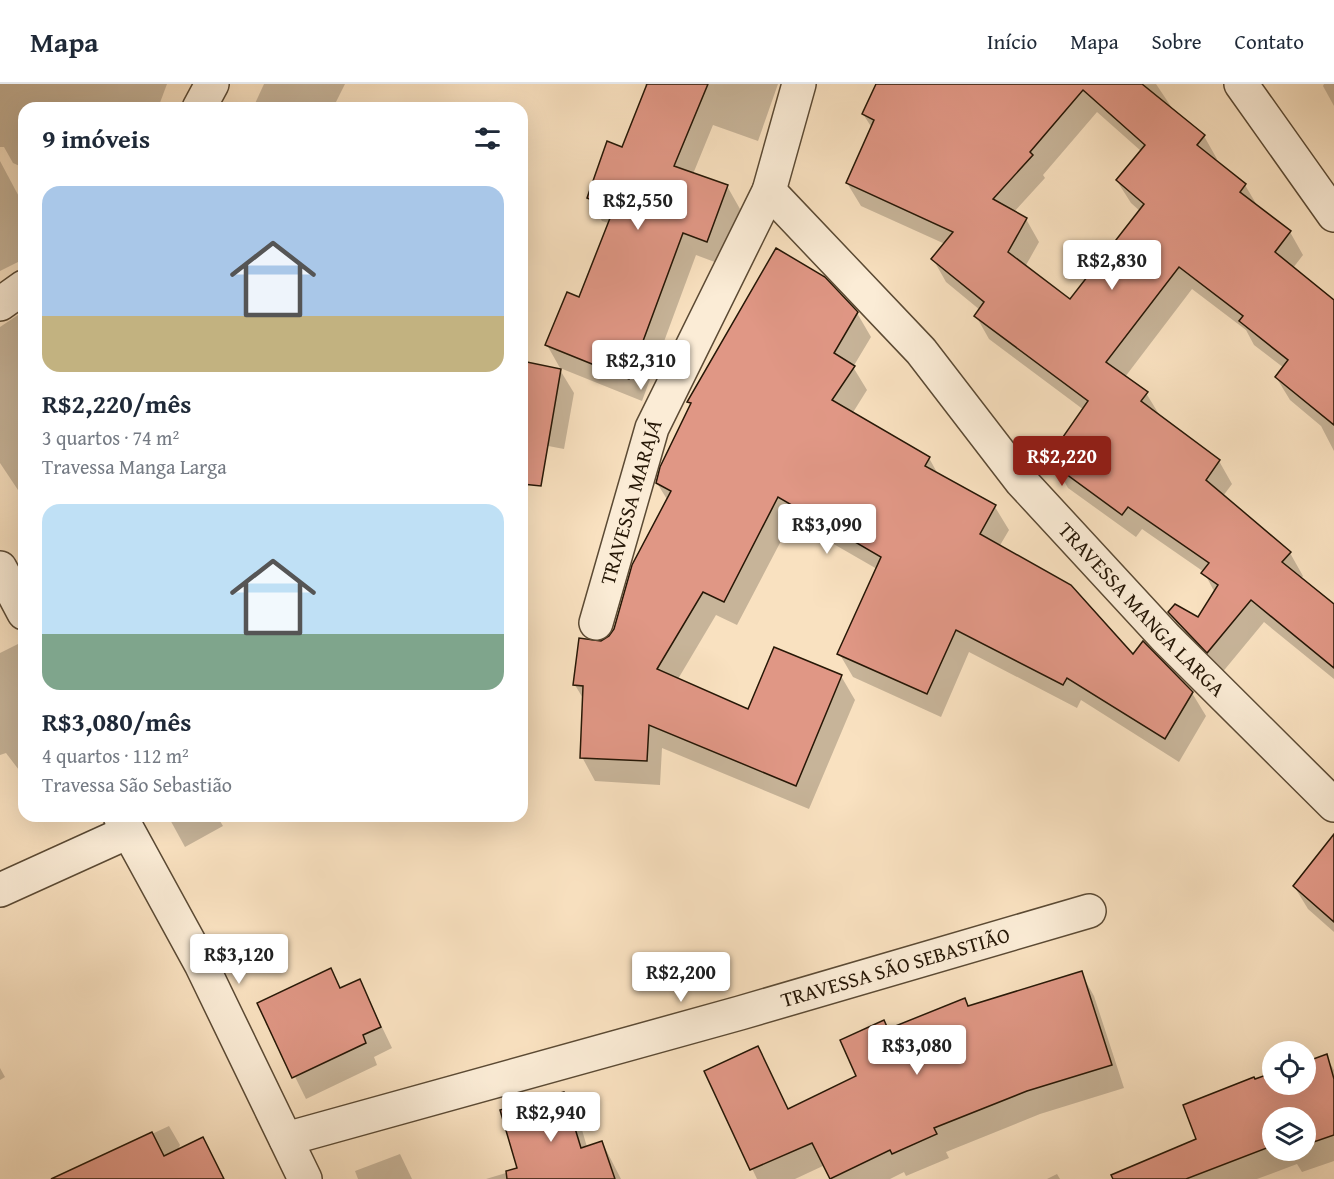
<!DOCTYPE html>
<html lang="pt">
<meta charset="utf-8">
<style>
:root{--surface:#fff;--page:#f6f6f7;--text:#1f2937;--muted:#747a83;--line:#e0e1e3;--accent:#8f2418}
body{margin:0;font-family:"Gentium Book Plus",serif;background:var(--page);color:var(--text);height:100vh;display:flex;flex-direction:column;font-size:22px;white-space:nowrap}
*{box-sizing:border-box;margin:0}
p{font-size:20px;color:var(--muted)}
.icon{flex:none;width:33px;height:33px;fill:none;stroke:currentColor;stroke-width:2;stroke-linecap:round;stroke-linejoin:round}
.map{position:relative;flex:1;overflow:hidden}
.sheet{position:absolute;left:18px;top:18px;width:510px;height:720px;display:flex;flex-direction:column;background:var(--surface);border-radius:18px;box-shadow:0 6px 24px #0002}
.sheet>*{flex:none}
.tools{position:absolute;left:1262px;top:957px;display:grid;gap:12px}
.tools a{display:grid;place-items:center;width:54px;height:54px;border-radius:50%;background:var(--surface);box-shadow:0 6px 24px #0002;font-size:30px}
.price{position:absolute;translate:-50% -51px;padding:0 14px;border-radius:6px;background:#fff;color:#222;font-size:20px;line-height:39px;filter:drop-shadow(0 2px 3px #0008)}
.price::after{content:'';position:absolute;left:50%;top:36px;width:18px;height:14px;margin-left:-9px;background:inherit;clip-path:polygon(0 0,100% 0,50% 100%)}
.price.on{background:var(--accent);color:#fff}
ul{padding:0;list-style:none}
li{display:grid;align-content:center;gap:12px;height:318px;padding:0 24px}
li span{display:grid;place-items:center;height:186px;border-radius:18px;color:#555}
li>.icon{margin-inline-start:auto}
span .icon{width:108px;height:108px;fill:#fffc;stroke-width:1}
li b{font-size:26px}
h2{display:flex;justify-content:space-between;align-items:center;height:72px;padding:0 24px;font-size:26px}
header{display:flex;align-items:center;gap:36px;box-sizing:border-box;height:84px;padding:0 30px;background:var(--surface);border-bottom:2px solid var(--line)}
header strong{font-size:28px}
nav{display:flex;gap:33px;margin-inline-start:auto;font-size:21px}
.map>svg:first-child{display:block}
</style>
<header>
<strong>Mapa</strong>
<nav><a>Início</a><a>Mapa</a><a>Sobre</a><a>Contato</a></nav>
</header>
<div class="map">
<svg width="1334" height="1095" viewBox="0 0 1334 1095">
<rect width="100%" height="100%" fill="#f9e1c0"/>
<filter id="stains"><feTurbulence type="fractalNoise" baseFrequency=".00333" numOctaves="4"/><feColorMatrix values="0 0 0 0 .2 0 0 0 0 .09 0 0 0 0 .02 0 0 0 .5 -.17"/></filter>
<radialGradient id="worn" r=".72"><stop offset=".6" stop-color="#630" stop-opacity="0"/><stop offset="1" stop-color="#630" stop-opacity=".3"/></radialGradient>
<g fill="#0003" fill-rule="evenodd">
<path d="M 0,0 L 167,0 L 158,24 L 24,24 L 24,84 L 13,79 L 4,63 L 0,63 Z"/>
<path d="M 264,0 L 345,0 L 333,24 L 253,24 Z"/>
<path d="M 645,0 L 778,0 L 758,57 L 713,41 L 693,90 L 727,102 L 740,125 L 720,180 L 696,171 L 642,317 L 560,284 L 547,261 L 580,215 L 609,139 L 602,137 L 588,114 L 623,65 L 647,4 Z"/>
<path d="M 878,0 L 1156,0 L 1174,27 L 1204,52 L 1217,75 L 1215,77 L 1245,101 L 1258,123 L 1290,148 L 1303,171 L 1293,184 L 1334,221 L 1334,367 L 1321,342 L 1290,316 L 1276,293 L 1284,284 L 1254,261 L 1246,246 L 1192,205 L 1125,293 L 1146,309 L 1160,332 L 1219,377 L 1232,400 L 1223,412 L 1290,469 L 1303,492 L 1301,495 L 1334,522 L 1334,595 L 1264,538 L 1221,590 L 1183,551 L 1170,528 L 1199,535 L 1215,509 L 1204,488 L 1142,445 L 1136,453 L 1068,404 L 1055,381 L 1084,326 L 989,255 L 976,232 L 980,226 L 946,198 L 933,175 L 945,160 L 861,122 L 847,99 L 872,44 L 863,30 ZM 1097,28 L 1141,67 L 1117,97 L 1131,119 L 1141,128 L 1070,218 L 1025,183 L 1039,158 L 1026,135 L 1014,128 L 1045,94 L 1043,91 Z"/>
<path d="M 1324,0 L 1334,0 L 1334,22 L 1323,2 Z"/>
<path d="M 0,77 L 24,122 L 24,175 L 0,187 Z"/>
<path d="M 24,227 L 24,415 L 0,379 L 0,243 Z"/>
<path d="M 857,229 L 871,253 L 853,283 L 867,306 L 852,330 L 929,374 L 939,392 L 995,423 L 1009,446 L 999,463 L 1133,572 L 1192,609 L 1206,632 L 1179,678 L 1081,616 L 1077,624 L 969,568 L 941,633 L 853,593 L 839,569 L 877,485 L 792,436 L 737,541 L 716,531 L 678,595 L 749,627 L 841,592 L 855,616 L 809,725 L 662,664 L 660,701 L 595,697 L 582,673 L 584,616 L 575,601 L 601,559 L 610,553 L 615,545 L 668,417 L 657,399 L 691,322 L 689,318 Z"/>
<path d="M 522,279 L 560,286 L 574,309 L 564,365 L 522,357 Z"/>
<path d="M 24,557 L 24,689 L 22,690 L 6,669 L 0,671 L 0,569 Z"/>
<path d="M 168,732 L 217,732 L 223,742 L 185,763 Z"/>
<path d="M 1334,763 L 1334,848 L 1308,825 L 1294,802 Z"/>
<path d="M 330,886 L 341,905 L 360,897 L 392,964 L 374,973 L 377,981 L 306,1015 L 259,920 Z"/>
<path d="M 1081,889 L 1094,912 L 1124,1004 L 1040,1030 L 946,1068 L 949,1074 L 906,1092 L 904,1088 L 890,1095 L 832,1095 L 825,1081 L 795,1095 L 757,1095 L 706,987 L 757,964 L 789,1026 L 858,993 L 889,947 Z"/>
<path d="M 1326,972 L 1334,986 L 1334,1077 L 1302,1088 L 1297,1080 L 1257,1095 L 1114,1095 L 1198,1056 L 1255,997 L 1272,991 L 1272,1000 L 1305,1000 L 1305,979 ZM 1272,1034 L 1305,1034 L 1305,1066 L 1272,1066 Z"/>
<path d="M 0,984 L 5,993 L 0,996 Z"/>
<path d="M 564,1010 L 580,1039 L 587,1063 L 602,1058 L 621,1095 L 486,1095 L 519,1085 Z"/>
<path d="M 169,1042 L 180,1061 L 177,1068 L 224,1095 L 55,1095 Z"/>
<path d="M 400,1070 L 412,1095 L 358,1095 L 355,1087 Z"/>
<path d="M 1057,1090 L 1060,1095 L 1047,1095 Z"/>
</g>
<g fill="#e09785" stroke="#261706" stroke-width="1.5" fill-rule="evenodd">
<path d="M 647,0 L 708,0 L 674,82 L 728,101 L 707,158 L 683,149 L 629,295 L 545,261 L 567,208 L 579,213 L 614,124 L 587,114 L 607,57 L 622,63 Z"/>
<path d="M 876,0 L 1142,0 L 1205,51 L 1197,61 L 1246,100 L 1240,108 L 1291,147 L 1275,168 L 1334,216 L 1334,341 L 1275,293 L 1288,276 L 1239,237 L 1243,232 L 1179,183 L 1106,278 L 1148,308 L 1141,317 L 1220,376 L 1206,396 L 1291,468 L 1282,478 L 1334,520 L 1334,584 L 1251,516 L 1207,569 L 1168,528 L 1175,520 L 1198,533 L 1218,501 L 1201,489 L 1209,479 L 1128,423 L 1122,431 L 1047,376 L 1088,317 L 974,232 L 984,218 L 931,175 L 953,148 L 846,99 L 874,36 L 862,30 ZM 1083,6 L 1145,61 L 1116,96 L 1144,120 L 1070,215 L 1008,168 L 1027,134 L 993,115 L 1033,71 L 1030,68 Z"/>
<path d="M 776,164 L 825,193 L 858,228 L 834,269 L 855,282 L 832,316 L 930,373 L 925,382 L 996,421 L 980,450 L 1071,501 L 1133,570 L 1143,557 L 1193,608 L 1165,655 L 1067,594 L 1063,601 L 956,546 L 927,610 L 837,570 L 881,473 L 778,413 L 724,518 L 703,508 L 657,585 L 748,625 L 774,563 L 842,591 L 796,702 L 649,641 L 647,677 L 580,674 L 583,602 L 573,601 L 579,554 L 601,557 L 609,552 L 614,545 L 632,481 L 671,407 L 656,399 L 660,383 L 691,319 L 687,318 Z"/>
<path d="M 522,277 L 561,285 L 541,402 L 522,400 Z"/>
<path d="M 1334,750 L 1334,838 L 1293,802 Z"/>
<path d="M 331,884 L 340,904 L 360,895 L 381,943 L 363,951 L 366,959 L 292,994 L 257,919 Z"/>
<path d="M 1082,887 L 1112,981 L 1027,1007 L 934,1044 L 937,1050 L 892,1070 L 890,1066 L 830,1095 L 812,1059 L 750,1086 L 704,987 L 758,962 L 788,1025 L 856,992 L 840,956 L 884,936 L 888,945 L 965,914 L 968,922 Z"/>
<path d="M 1327,970 L 1334,995 L 1334,1051 L 1305,1061 L 1305,1034 L 1272,1034 L 1272,1062 L 1186,1095 L 1113,1095 L 1111,1091 L 1196,1055 L 1183,1021 L 1254,993 L 1255,995 L 1272,989 L 1272,1000 L 1305,1000 L 1305,978 Z"/>
<path d="M 564,1008 L 581,1064 L 602,1057 L 615,1095 L 507,1095 L 506,1087 L 517,1084 L 500,1026 Z"/>
<path d="M 152,1048 L 164,1072 L 203,1053 L 224,1095 L 51,1095 Z"/>
</g>
<g fill="none" stroke-linecap="round" stroke-linejoin="round">
<defs>
<g id="minor">
<path d="M 1241,0 L 1334,131"/>
<path d="M 199,24 L 212,0"/>
<path id="s1" d="M 769,107 L 921,267 L 1021,397 L 1166,554 L 1334,721"/>
<path d="M 0,220 L 24,203"/>
<path d="M 0,484 L 24,529"/>
<path id="s2" d="M 596,539 L 652,344 L 769,107 L 799,0"/>
<path d="M 120,732 L 201,880 L 305,1095"/>
<path d="M 0,806 L 128,748"/>
<path id="s3" d="M 286,1055 L 740,929 L 1089,827"/>
</g>
</defs>
<use href="#minor" stroke="#5b4a34" stroke-width="36"/>
<use href="#minor" stroke="#fbecd6" stroke-width="33"/>
</g>
<g text-anchor="middle" stroke-width="4.5" stroke-linejoin="round" paint-order="stroke">
<g font-size="21" fill="#261706" stroke="#fbecd6">
<text dy="7" stroke="none"><textPath href="#s2" startOffset="126">TRAVESSA MARAJÁ</textPath></text>
<text dy="7" stroke="none"><textPath href="#s1" startOffset="561">TRAVESSA MANGA LARGA</textPath></text>
<text dy="7" stroke="none"><textPath href="#s3" startOffset="633">TRAVESSA SÃO SEBASTIÃO</textPath></text>
</g>
</g>
<rect width="100%" height="100%" filter="url(#stains)"/>
<rect width="100%" height="100%" fill="url(#worn)"/>
</svg>
<div class="tools">
<a><svg class="icon" aria-label="locate" viewBox="0 0 24 24"><circle cx="12" cy="12" r="6"/><path d="M12 2v4M12 18v4M2 12h4M18 12h4"/></svg></a>
<a><svg class="icon" aria-label="layers" viewBox="0 0 24 24"><path d="M12 4l9 5-9 5-9-5zM3 14l9 5 9-5"/></svg></a>
</div>
<b class="price" style="left:638px;top:147px">R$2,550</b>
<b class="price" style="left:1112px;top:207px">R$2,830</b>
<b class="price" style="left:641px;top:307px">R$2,310</b>
<b class="price on" style="left:1062px;top:403px">R$2,220</b>
<b class="price" style="left:827px;top:471px">R$3,090</b>
<b class="price" style="left:239px;top:901px">R$3,120</b>
<b class="price" style="left:681px;top:919px">R$2,200</b>
<b class="price" style="left:917px;top:992px">R$3,080</b>
<b class="price" style="left:551px;top:1059px">R$2,940</b>
<section class="sheet">
<h2>9 imóveis<svg class="icon" aria-label="filters" viewBox="0 0 24 24"><path d="M4 7h16M4 17h16"/><circle cx="9" cy="7" r="2"/><circle cx="15" cy="17" r="2"/></svg></h2>
<ul>
<li><span style="background:linear-gradient(#a9c7e8 70%,#c2b280 0)"><svg class="icon" aria-label="home" viewBox="0 0 24 24"><path d="M3 11l9-7 9 7M6 9v11h12V9"/></svg></span><div><b>R$2,220/mês</b><p>3 quartos · 74 m²</p><p>Travessa Manga Larga</p></div></li>
<li><span style="background:linear-gradient(#bfe0f5 70%,#7fa58c 0)"><svg class="icon" aria-label="home" viewBox="0 0 24 24"><path d="M3 11l9-7 9 7M6 9v11h12V9"/></svg></span><div><b>R$3,080/mês</b><p>4 quartos · 112 m²</p><p>Travessa São Sebastião</p></div></li>
</ul>
</section>
</div>
